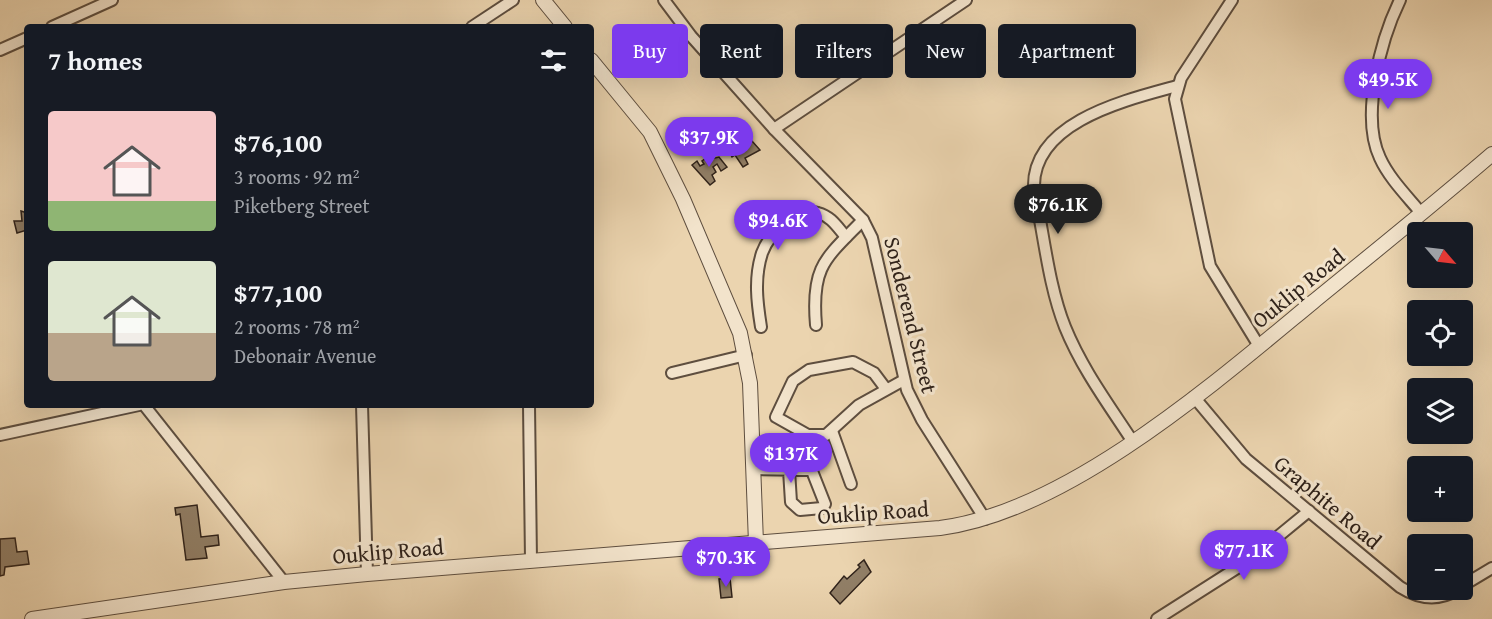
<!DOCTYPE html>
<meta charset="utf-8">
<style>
:root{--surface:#171b24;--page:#242831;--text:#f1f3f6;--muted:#9ea1a6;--accent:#7c3aed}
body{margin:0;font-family:"Gentium Book Plus",serif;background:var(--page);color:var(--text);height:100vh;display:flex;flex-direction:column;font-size:22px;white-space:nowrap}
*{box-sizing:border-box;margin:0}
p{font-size:20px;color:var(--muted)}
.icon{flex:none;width:33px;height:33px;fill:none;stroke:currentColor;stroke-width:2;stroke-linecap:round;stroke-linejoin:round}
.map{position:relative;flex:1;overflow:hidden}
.sheet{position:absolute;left:24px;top:24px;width:570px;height:384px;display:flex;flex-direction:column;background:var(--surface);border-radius:6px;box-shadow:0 6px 24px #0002}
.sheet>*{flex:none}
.top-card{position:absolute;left:612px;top:24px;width:570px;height:54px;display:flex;gap:12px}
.needle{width:39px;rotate:118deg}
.controls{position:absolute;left:1407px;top:222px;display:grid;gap:12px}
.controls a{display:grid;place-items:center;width:66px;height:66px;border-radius:6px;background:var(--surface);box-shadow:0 6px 24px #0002;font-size:30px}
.price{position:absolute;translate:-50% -51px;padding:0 14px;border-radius:21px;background:var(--accent);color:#fff;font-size:20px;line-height:39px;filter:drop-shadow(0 2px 3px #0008)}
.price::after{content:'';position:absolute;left:50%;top:36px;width:18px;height:14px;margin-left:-9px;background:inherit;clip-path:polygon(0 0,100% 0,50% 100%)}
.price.active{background:#222;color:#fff}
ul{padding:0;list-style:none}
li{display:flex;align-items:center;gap:18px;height:150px;padding:0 24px}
li span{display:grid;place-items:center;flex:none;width:168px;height:120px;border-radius:6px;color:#555}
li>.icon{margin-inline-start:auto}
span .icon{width:72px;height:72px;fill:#fffc;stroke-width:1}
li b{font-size:26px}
h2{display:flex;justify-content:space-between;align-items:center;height:72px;padding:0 24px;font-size:26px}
.tag{padding:0 21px;border-radius:6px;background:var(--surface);box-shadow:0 6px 24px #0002;font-size:21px;line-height:54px}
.tag.active{background:var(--accent);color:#fff}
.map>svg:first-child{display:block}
</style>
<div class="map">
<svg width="1492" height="619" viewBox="0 0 1492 619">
<rect width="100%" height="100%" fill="#ebd4af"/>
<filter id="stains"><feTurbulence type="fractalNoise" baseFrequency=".00333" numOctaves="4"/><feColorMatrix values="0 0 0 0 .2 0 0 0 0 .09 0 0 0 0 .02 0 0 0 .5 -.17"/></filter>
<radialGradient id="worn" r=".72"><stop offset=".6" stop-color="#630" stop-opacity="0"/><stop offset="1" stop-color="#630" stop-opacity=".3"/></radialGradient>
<g fill="#917f67" stroke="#2f221a" stroke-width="1.5">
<path d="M 743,139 L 744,142 L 752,141 L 760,150 L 745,158 L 748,164 L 743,167 L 735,155 L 732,157 L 729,151 Z"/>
<path d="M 709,156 L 711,159 L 719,157 L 727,167 L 721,171 L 717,164 L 713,167 L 716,172 L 712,175 L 715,181 L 710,185 L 692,165 L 697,161 L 700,166 L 704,164 L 702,161 Z"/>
<path d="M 21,211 L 27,213 L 27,230 L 17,233 L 14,221 L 22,221 Z"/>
<path d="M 197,505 L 201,537 L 218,535 L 219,545 L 205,547 L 207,558 L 186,560 L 180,514 L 176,515 L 175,508 Z"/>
<path d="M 15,538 L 17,552 L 27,551 L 29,564 L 5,567 L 4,575 L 0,576 L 0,539 Z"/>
<path d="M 864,560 L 871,572 L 840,604 L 830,593 L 844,576 L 847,579 L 860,567 L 858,565 Z"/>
<path d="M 730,578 L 732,597 L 721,598 L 719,579 Z"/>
</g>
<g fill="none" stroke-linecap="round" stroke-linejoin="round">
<defs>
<g id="minor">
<path d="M 664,0 L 691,36 L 774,129 L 863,220 L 872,238 L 907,390 L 922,420 L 985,519"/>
<path d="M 1232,0 L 1181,78 L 1175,99 L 1210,266 L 1259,346"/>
<path d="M 1400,0 C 1381,39 1360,116 1380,158 C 1389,178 1407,196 1421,213"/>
<path d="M 52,27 L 112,0"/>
<path d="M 472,27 L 513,0"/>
<path d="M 0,50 L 27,38"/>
<path d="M 774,129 L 966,0"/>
<path d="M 816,325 C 811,266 825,259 863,220"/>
<path d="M 761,327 C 757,302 754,278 762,253 C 769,234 796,206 818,213 C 831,216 838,228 846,237"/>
<path d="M 672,373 L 746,355"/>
<path d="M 886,389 L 874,373 L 853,362 L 809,370 L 793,381 L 776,417 L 808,435 L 826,435 L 859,405 L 904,380"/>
<path d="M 1194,397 L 1246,459 L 1400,587 C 1419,599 1437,602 1457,590"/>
<path d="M 144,405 L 284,582"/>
<path d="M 362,405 L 367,574"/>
<path d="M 529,405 L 531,560"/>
<path d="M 832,431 L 851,484"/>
<path d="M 0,435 L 139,405"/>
<path d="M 1133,442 C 1109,405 1082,369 1065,327 C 1048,284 1044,234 1034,189 C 1031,122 1126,100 1177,86"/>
<path d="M 753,469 L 809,470 L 812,471 L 825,504 L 822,508 L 800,510 L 791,502 L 789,470"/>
<path d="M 1462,586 L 1492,568"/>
<path d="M 1157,619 L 1248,561 L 1309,511"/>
</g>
<g id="tertiary">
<path d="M 543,0 L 565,27"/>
<path d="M 591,60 L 650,132 L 683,199 L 740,333 L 750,383 L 756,543"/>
<path d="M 32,619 L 284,582 L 367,574 L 940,528 C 1067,512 1216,382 1313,302 C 1373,253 1434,204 1492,154"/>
</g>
</defs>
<use href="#minor" stroke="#5e4e3f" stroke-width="14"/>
<use href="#tertiary" stroke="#5e4e3f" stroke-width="16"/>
<use href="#minor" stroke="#f2e3cb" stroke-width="10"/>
<use href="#tertiary" stroke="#f2e3cb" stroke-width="14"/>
</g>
<g text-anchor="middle" stroke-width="6" stroke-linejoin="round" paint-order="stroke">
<g font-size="22" fill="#2f221a" stroke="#f2e3cb">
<text transform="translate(1298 288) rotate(-39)" y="8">Ouklip Road</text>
<text transform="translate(911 315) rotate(76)" y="8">Sonderend Street</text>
<text transform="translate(1328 502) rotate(40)" y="8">Graphite Road</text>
<text transform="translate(873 512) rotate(-4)" y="8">Ouklip Road</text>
<text transform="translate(388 551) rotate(-5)" y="8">Ouklip Road</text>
</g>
</g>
<rect width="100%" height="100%" filter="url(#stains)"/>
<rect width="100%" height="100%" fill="url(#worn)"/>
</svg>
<div class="controls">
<a><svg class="needle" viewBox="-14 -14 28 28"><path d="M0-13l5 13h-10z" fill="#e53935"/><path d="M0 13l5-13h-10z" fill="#9ea1a6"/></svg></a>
<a><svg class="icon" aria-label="locate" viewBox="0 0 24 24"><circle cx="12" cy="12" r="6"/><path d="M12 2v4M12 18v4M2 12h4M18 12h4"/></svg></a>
<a><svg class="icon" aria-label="layers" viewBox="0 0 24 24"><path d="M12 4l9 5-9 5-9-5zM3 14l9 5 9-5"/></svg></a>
<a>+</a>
<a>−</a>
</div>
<b class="price" style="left:1388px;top:110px">$49.5K</b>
<b class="price" style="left:709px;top:168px">$37.9K</b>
<b class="price active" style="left:1058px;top:235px">$76.1K</b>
<b class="price" style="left:778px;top:251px">$94.6K</b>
<b class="price" style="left:791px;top:484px">$137K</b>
<b class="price" style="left:1244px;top:581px">$77.1K</b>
<b class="price" style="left:726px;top:588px">$70.3K</b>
<div class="top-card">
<a class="tag active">Buy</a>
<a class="tag">Rent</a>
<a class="tag">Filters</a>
<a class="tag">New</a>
<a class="tag">Apartment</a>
</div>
<section class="sheet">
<h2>7 homes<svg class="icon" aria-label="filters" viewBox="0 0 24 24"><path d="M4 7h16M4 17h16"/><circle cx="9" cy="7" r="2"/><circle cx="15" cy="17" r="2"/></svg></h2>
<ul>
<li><span style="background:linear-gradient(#f6c9c9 75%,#8fb573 0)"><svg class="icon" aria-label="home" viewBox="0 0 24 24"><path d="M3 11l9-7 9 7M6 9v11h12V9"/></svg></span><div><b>$76,100</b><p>3 rooms · 92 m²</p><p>Piketberg Street</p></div></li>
<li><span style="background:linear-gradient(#dfe7d0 60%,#b9a48a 0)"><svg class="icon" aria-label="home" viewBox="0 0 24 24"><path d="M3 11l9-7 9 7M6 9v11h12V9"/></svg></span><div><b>$77,100</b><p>2 rooms · 78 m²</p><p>Debonair Avenue</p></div></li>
</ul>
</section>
</div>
